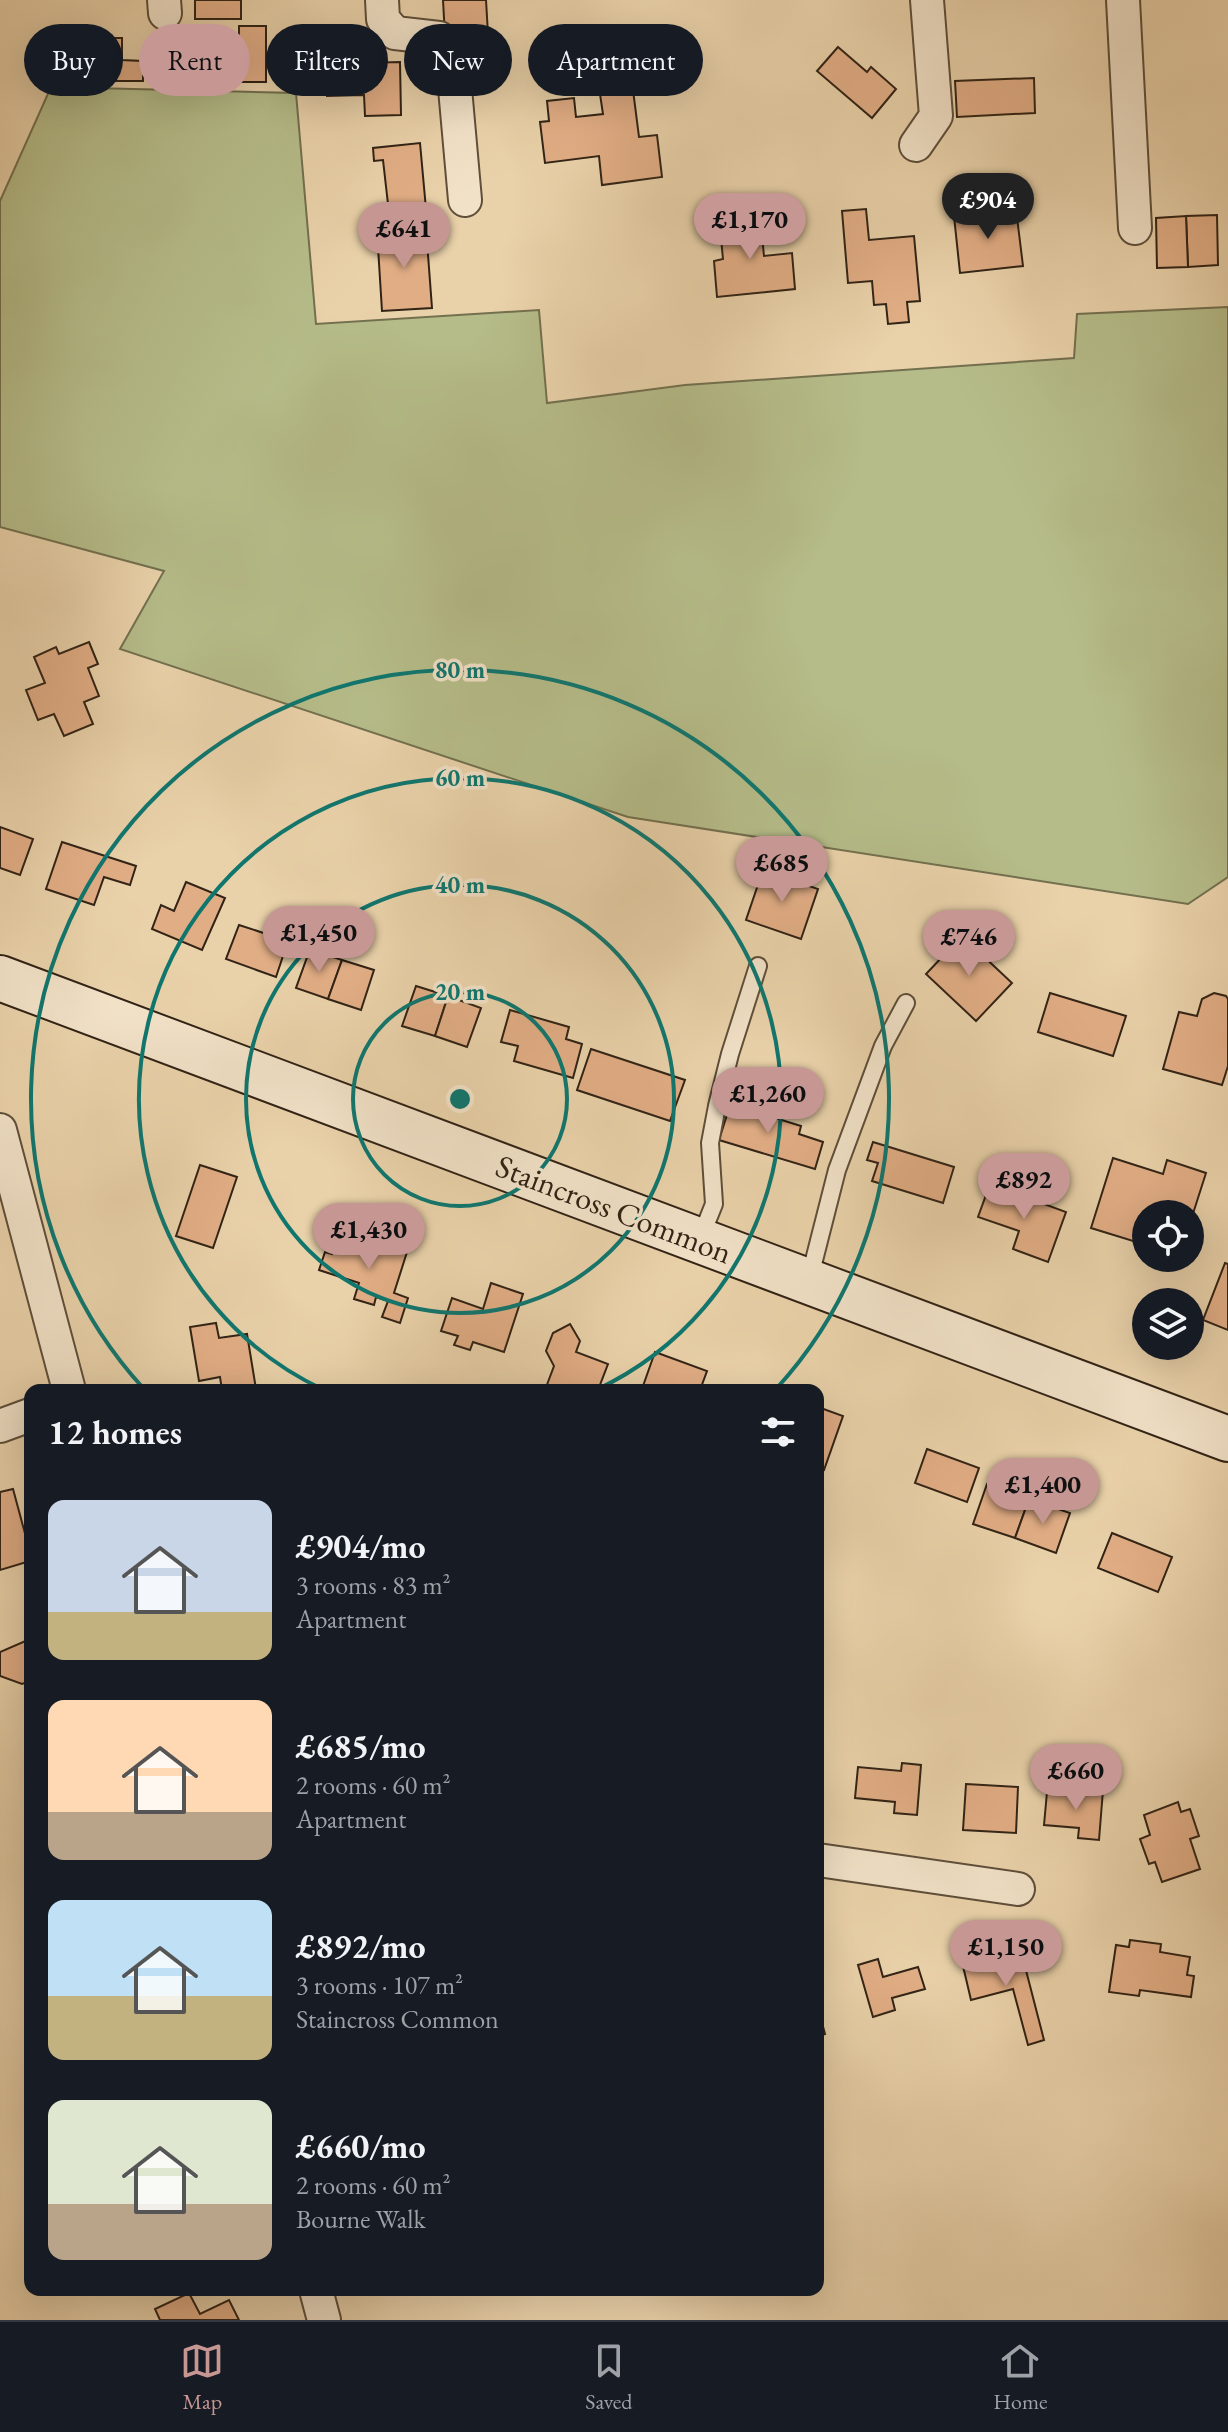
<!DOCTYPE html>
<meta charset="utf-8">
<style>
:root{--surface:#171b24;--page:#20242c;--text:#f1f3f6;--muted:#9ea1a6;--line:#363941;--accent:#c59692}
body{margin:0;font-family:"EB Garamond",serif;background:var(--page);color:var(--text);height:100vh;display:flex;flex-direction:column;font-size:30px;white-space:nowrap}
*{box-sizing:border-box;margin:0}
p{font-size:26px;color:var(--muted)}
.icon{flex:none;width:44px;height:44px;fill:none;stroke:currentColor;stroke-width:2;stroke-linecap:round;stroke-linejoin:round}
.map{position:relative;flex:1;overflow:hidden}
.side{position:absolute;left:24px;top:1384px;width:800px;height:912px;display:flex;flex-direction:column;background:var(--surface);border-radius:16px;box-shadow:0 8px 32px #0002}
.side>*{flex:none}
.top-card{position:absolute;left:24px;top:24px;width:800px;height:72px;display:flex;gap:16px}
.tools{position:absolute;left:1132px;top:1200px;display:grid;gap:16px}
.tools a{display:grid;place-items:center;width:72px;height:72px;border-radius:50%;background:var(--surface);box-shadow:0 8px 32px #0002;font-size:40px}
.price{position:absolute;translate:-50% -68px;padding:0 18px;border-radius:28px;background:var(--accent);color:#111;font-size:26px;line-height:52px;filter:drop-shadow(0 2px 4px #0008)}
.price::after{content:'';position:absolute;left:50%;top:48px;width:24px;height:18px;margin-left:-12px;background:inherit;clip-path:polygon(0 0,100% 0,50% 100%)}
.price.on{background:#222;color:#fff}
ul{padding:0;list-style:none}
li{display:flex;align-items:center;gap:24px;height:200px;padding:0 24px}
li span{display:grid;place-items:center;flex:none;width:224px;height:160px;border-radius:16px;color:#555}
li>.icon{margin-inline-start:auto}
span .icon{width:96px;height:96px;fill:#fffc;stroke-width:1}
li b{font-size:34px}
h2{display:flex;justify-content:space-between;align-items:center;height:96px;padding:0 24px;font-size:34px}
.pill{padding:0 28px;border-radius:36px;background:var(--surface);box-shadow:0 8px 32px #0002;font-size:28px;line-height:72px}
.pill.on{background:var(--accent);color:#111}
.dock{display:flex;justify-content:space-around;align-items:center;height:112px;border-top:2px solid var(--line);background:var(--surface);font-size:22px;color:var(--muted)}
.dock a{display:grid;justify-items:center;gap:4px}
.dock .on{color:var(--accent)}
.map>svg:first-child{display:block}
</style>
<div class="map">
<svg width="1228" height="2320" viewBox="0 0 1228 2320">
<rect width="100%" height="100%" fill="#e9d1a9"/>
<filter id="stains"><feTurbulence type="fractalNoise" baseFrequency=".0025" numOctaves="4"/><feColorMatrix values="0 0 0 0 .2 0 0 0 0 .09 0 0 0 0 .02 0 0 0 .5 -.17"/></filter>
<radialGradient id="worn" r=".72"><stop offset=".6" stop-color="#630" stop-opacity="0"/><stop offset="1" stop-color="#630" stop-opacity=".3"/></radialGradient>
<path fill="#b5bc89" stroke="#73704f" stroke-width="2" d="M 51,87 L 296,93 L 316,324 L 539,310 L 547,403 L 685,385 L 1074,358 L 1077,314 L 1228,307 L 1228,877 L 1188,904 L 628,817 L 120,649 L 164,571 L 0,527 L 0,201 Z"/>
<g fill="#e1ad85" stroke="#312315" stroke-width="2">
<rect x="195" y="0" width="46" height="19"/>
<path d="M 443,0 L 486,0 L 488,34 L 445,36 Z"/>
<path d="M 239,26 L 266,26 L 266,82 L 208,82 L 208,36 L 239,36 Z"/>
<path d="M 55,38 L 122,38 L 122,60 L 143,61 L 143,81 L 55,81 Z"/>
<path d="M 838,47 L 867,72 L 871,67 L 896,89 L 872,118 L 817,71 Z"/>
<path d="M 400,62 L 401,115 L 365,116 L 364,95 L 327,96 L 327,64 Z"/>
<path d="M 1034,78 L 1035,113 L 957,117 L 955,81 Z"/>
<path d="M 633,90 L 639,137 L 657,135 L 662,177 L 602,185 L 599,156 L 545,163 L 540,122 L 549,121 L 547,101 L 574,98 L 576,117 L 603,114 L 600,94 Z"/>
<path d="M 420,143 L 426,209 L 389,213 L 383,160 L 374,161 L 373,148 Z"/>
<path d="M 866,209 L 869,240 L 914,236 L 920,301 L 907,302 L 909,322 L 888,324 L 886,304 L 874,305 L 872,281 L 848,283 L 842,211 Z"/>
<path d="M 1016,209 L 1023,266 L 960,273 L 954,216 Z"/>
<path d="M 760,215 L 764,256 L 792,253 L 795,289 L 717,297 L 714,261 L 723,259 L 719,218 Z"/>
<path d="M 1217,215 L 1218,265 L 1188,267 L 1186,216 Z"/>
<path d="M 1186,216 L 1188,267 L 1157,268 L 1156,218 Z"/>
<path d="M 426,228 L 432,308 L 382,311 L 377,231 Z"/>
<path d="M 89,642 L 98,664 L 88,668 L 99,696 L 84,702 L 93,724 L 64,736 L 54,714 L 38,720 L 26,690 L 45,683 L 34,657 L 56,647 L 59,654 Z"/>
<path d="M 0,827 L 33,839 L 20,875 L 0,868 Z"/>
<path d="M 62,842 L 136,866 L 130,885 L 104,877 L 94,905 L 46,889 Z"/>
<path d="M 763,870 L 818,889 L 801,939 L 746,920 Z"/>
<path d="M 186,882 L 225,898 L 202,950 L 152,929 L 161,905 L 174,911 Z"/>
<path d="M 239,925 L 288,941 L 276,977 L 226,959 Z"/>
<path d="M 962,936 L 1012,983 L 976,1021 L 926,974 Z"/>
<path d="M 310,949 L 342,960 L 328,999 L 296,988 Z"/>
<path d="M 342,960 L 374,970 L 361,1010 L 328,999 Z"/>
<path d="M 416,986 L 448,996 L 435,1036 L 402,1026 Z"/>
<path d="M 1050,993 L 1126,1016 L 1113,1056 L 1038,1032 Z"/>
<path d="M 1214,993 L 1226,996 L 1228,999 L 1228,1066 L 1222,1085 L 1163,1069 L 1179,1012 L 1197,1016 L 1202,999 Z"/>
<path d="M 448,996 L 481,1008 L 467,1047 L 435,1036 Z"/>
<path d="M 510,1010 L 569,1027 L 566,1039 L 582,1044 L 573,1078 L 514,1061 L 518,1046 L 501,1042 Z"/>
<path d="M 591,1049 L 685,1080 L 670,1121 L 577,1090 Z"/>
<path d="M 733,1096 L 764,1106 L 762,1114 L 801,1126 L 799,1134 L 823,1142 L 815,1169 L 719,1140 Z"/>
<path d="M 873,1142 L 954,1167 L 943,1203 L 872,1181 L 878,1163 L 867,1160 Z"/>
<path d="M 1113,1158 L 1163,1174 L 1167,1160 L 1206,1173 L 1190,1223 L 1190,1214 L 1146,1214 L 1146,1245 L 1091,1228 Z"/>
<path d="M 200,1165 L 237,1177 L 213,1248 L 176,1236 Z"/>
<path d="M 990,1184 L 1066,1212 L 1048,1262 L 1013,1249 L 1019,1231 L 978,1217 Z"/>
<path d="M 339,1231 L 407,1252 L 394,1293 L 408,1298 L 400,1323 L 382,1317 L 388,1301 L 376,1297 L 374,1305 L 354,1299 L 359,1283 L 319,1270 L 325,1252 L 332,1254 Z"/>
<path d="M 1225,1263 L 1228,1264 L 1228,1330 L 1203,1320 Z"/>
<path d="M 491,1283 L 523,1294 L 504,1352 L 473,1342 L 470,1350 L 454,1345 L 458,1336 L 441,1331 L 452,1298 L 483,1309 Z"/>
<path d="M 216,1323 L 219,1338 L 247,1334 L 256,1389 L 222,1390 L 220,1377 L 199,1381 L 190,1327 Z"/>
<path d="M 570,1324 L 580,1341 L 576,1352 L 608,1364 L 598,1390 L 545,1390 L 554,1366 L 546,1351 L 553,1333 Z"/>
<path d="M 655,1352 L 707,1371 L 700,1390 L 655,1390 L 643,1386 Z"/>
<path d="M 818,1407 L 843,1416 L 824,1470 L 818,1468 Z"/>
<path d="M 927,1449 L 979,1468 L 967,1502 L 915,1483 Z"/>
<path d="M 987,1484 L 1029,1499 L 1015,1538 L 973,1524 Z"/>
<path d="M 13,1489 L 30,1552 L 30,1561 L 0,1570 L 0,1492 Z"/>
<path d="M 1029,1499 L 1070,1513 L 1056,1553 L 1015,1538 Z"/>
<path d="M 1112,1533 L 1172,1557 L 1158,1592 L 1098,1568 Z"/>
<path d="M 30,1639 L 30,1681 L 22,1684 L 0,1676 L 0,1652 Z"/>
<path d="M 818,1752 L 822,1752 L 818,1792 Z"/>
<path d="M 902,1763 L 921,1765 L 917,1815 L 894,1813 L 895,1802 L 855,1798 L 858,1767 L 901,1771 Z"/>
<path d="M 966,1784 L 1018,1787 L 1016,1833 L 963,1830 Z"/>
<path d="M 1083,1788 L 1103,1790 L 1099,1840 L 1078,1838 L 1079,1828 L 1044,1825 L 1047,1792 L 1082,1795 Z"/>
<path d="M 1178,1802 L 1181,1812 L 1190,1809 L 1199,1836 L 1190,1839 L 1200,1869 L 1162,1882 L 1155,1862 L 1149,1864 L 1140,1839 L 1150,1835 L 1144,1815 Z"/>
<path d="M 1130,1940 L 1161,1944 L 1160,1952 L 1190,1957 L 1187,1975 L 1194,1976 L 1191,1997 L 1140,1990 L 1139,1996 L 1109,1992 L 1116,1945 L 1129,1947 Z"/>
<path d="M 1021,1951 L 1044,2040 L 1028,2045 L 1013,1989 L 971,2000 L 963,1966 Z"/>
<path d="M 878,1959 L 883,1977 L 918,1967 L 925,1989 L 892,1998 L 895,2010 L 873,2017 L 858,1965 Z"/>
<path d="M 818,2008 L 825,2034 L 818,2036 Z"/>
<path d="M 189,2293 L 200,2314 L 229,2300 L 239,2320 L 160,2320 L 155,2309 Z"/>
</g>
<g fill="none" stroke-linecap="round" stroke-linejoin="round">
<defs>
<g id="lane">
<path d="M 700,1239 L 714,1204 L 710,1143 L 717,1106 L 730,1054 L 758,966"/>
<path d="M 809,1280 L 837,1170 L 883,1046 L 906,1003"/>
</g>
<g id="street">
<path d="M 164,0 L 165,13"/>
<path d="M 382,0 L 383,19 L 395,33 L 439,38 L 452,55 L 465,200"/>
<path d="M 1123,0 L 1135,228"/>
<path d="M 916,145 L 936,116 L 927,0"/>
<path d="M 0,1130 L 69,1390"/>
<path d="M 0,1426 L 30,1415"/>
<path d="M 818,1860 L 1018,1889"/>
<path d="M 316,2290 L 324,2320"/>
</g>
<path id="secondary" d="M 0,978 L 1228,1439"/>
</defs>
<use href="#lane" stroke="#5f4e3a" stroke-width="20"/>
<use href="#street" stroke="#5f4e3a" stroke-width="36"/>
<use href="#secondary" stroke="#312315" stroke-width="48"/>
<use href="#lane" stroke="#f1e1c7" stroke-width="16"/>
<use href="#street" stroke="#f1e1c7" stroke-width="32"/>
<use href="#secondary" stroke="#f1e1c7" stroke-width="44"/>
</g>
<g fill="none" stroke="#0f766e" stroke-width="4">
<circle cx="460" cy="1099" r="107"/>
<circle cx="460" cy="1099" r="214"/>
<path d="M324 1390A321 321 0 1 1 596 1390"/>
<path d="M144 1389A429 429 0 1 1 776 1389"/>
</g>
<g text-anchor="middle" stroke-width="7" stroke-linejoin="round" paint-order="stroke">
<g font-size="32" fill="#312315" stroke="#f1e1c7">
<text transform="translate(614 1209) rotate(21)" y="11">Staincross Common</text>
</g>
</g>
<circle cx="460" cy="1099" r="12" fill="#0f766e" stroke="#f1e1c7" stroke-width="4"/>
<g font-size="24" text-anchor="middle" font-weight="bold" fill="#0f766e" stroke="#f1e1c7" stroke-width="7" stroke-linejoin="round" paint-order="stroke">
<text x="460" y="678">80 m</text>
<text x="460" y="786">60 m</text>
<text x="460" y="893">40 m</text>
<text x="460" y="1000">20 m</text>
</g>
<rect width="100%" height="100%" filter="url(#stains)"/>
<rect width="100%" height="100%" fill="url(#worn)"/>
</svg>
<div class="tools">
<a><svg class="icon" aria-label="locate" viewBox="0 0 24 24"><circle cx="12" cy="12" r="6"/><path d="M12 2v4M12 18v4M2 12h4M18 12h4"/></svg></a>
<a><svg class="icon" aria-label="layers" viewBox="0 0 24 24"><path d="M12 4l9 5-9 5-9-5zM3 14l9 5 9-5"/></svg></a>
</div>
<b class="price on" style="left:988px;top:241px">£904</b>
<b class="price" style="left:750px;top:261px">£1,170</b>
<b class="price" style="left:404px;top:270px">£641</b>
<b class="price" style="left:782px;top:904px">£685</b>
<b class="price" style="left:319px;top:974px">£1,450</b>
<b class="price" style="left:969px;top:978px">£746</b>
<b class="price" style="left:768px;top:1135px">£1,260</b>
<b class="price" style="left:1024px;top:1221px">£892</b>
<b class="price" style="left:369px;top:1271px">£1,430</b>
<b class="price" style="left:1043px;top:1526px">£1,400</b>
<b class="price" style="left:1076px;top:1812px">£660</b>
<b class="price" style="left:1006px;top:1988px">£1,150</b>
<div class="top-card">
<a class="pill">Buy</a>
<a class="pill on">Rent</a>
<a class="pill">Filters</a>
<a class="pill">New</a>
<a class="pill">Apartment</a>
</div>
<section class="side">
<h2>12 homes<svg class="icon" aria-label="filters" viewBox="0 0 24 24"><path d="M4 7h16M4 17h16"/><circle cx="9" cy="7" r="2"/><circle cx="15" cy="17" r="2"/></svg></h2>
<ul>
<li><span style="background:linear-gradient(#c9d6e8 70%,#c2b280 0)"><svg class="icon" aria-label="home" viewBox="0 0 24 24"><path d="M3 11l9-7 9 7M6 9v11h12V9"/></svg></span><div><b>£904/mo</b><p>3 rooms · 83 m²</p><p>Apartment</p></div></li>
<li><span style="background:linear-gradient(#ffd9b3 70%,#b9a48a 0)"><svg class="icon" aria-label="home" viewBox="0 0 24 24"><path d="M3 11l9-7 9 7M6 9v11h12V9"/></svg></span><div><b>£685/mo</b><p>2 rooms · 60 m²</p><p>Apartment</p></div></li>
<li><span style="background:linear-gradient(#bfe0f5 60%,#c2b280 0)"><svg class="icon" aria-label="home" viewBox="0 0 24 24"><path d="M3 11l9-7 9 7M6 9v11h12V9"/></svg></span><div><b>£892/mo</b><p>3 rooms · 107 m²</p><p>Staincross Common</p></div></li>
<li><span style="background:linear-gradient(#dfe7d0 65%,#b9a48a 0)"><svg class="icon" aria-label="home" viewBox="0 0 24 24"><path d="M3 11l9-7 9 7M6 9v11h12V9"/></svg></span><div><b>£660/mo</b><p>2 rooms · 60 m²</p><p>Bourne Walk</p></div></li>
</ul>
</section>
</div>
<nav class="dock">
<a class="on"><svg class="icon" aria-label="map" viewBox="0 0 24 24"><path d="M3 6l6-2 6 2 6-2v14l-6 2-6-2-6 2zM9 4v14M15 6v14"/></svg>Map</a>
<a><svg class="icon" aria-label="saved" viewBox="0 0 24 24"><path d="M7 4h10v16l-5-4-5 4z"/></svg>Saved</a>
<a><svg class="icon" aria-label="home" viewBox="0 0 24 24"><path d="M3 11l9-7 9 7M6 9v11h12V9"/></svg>Home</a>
</nav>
